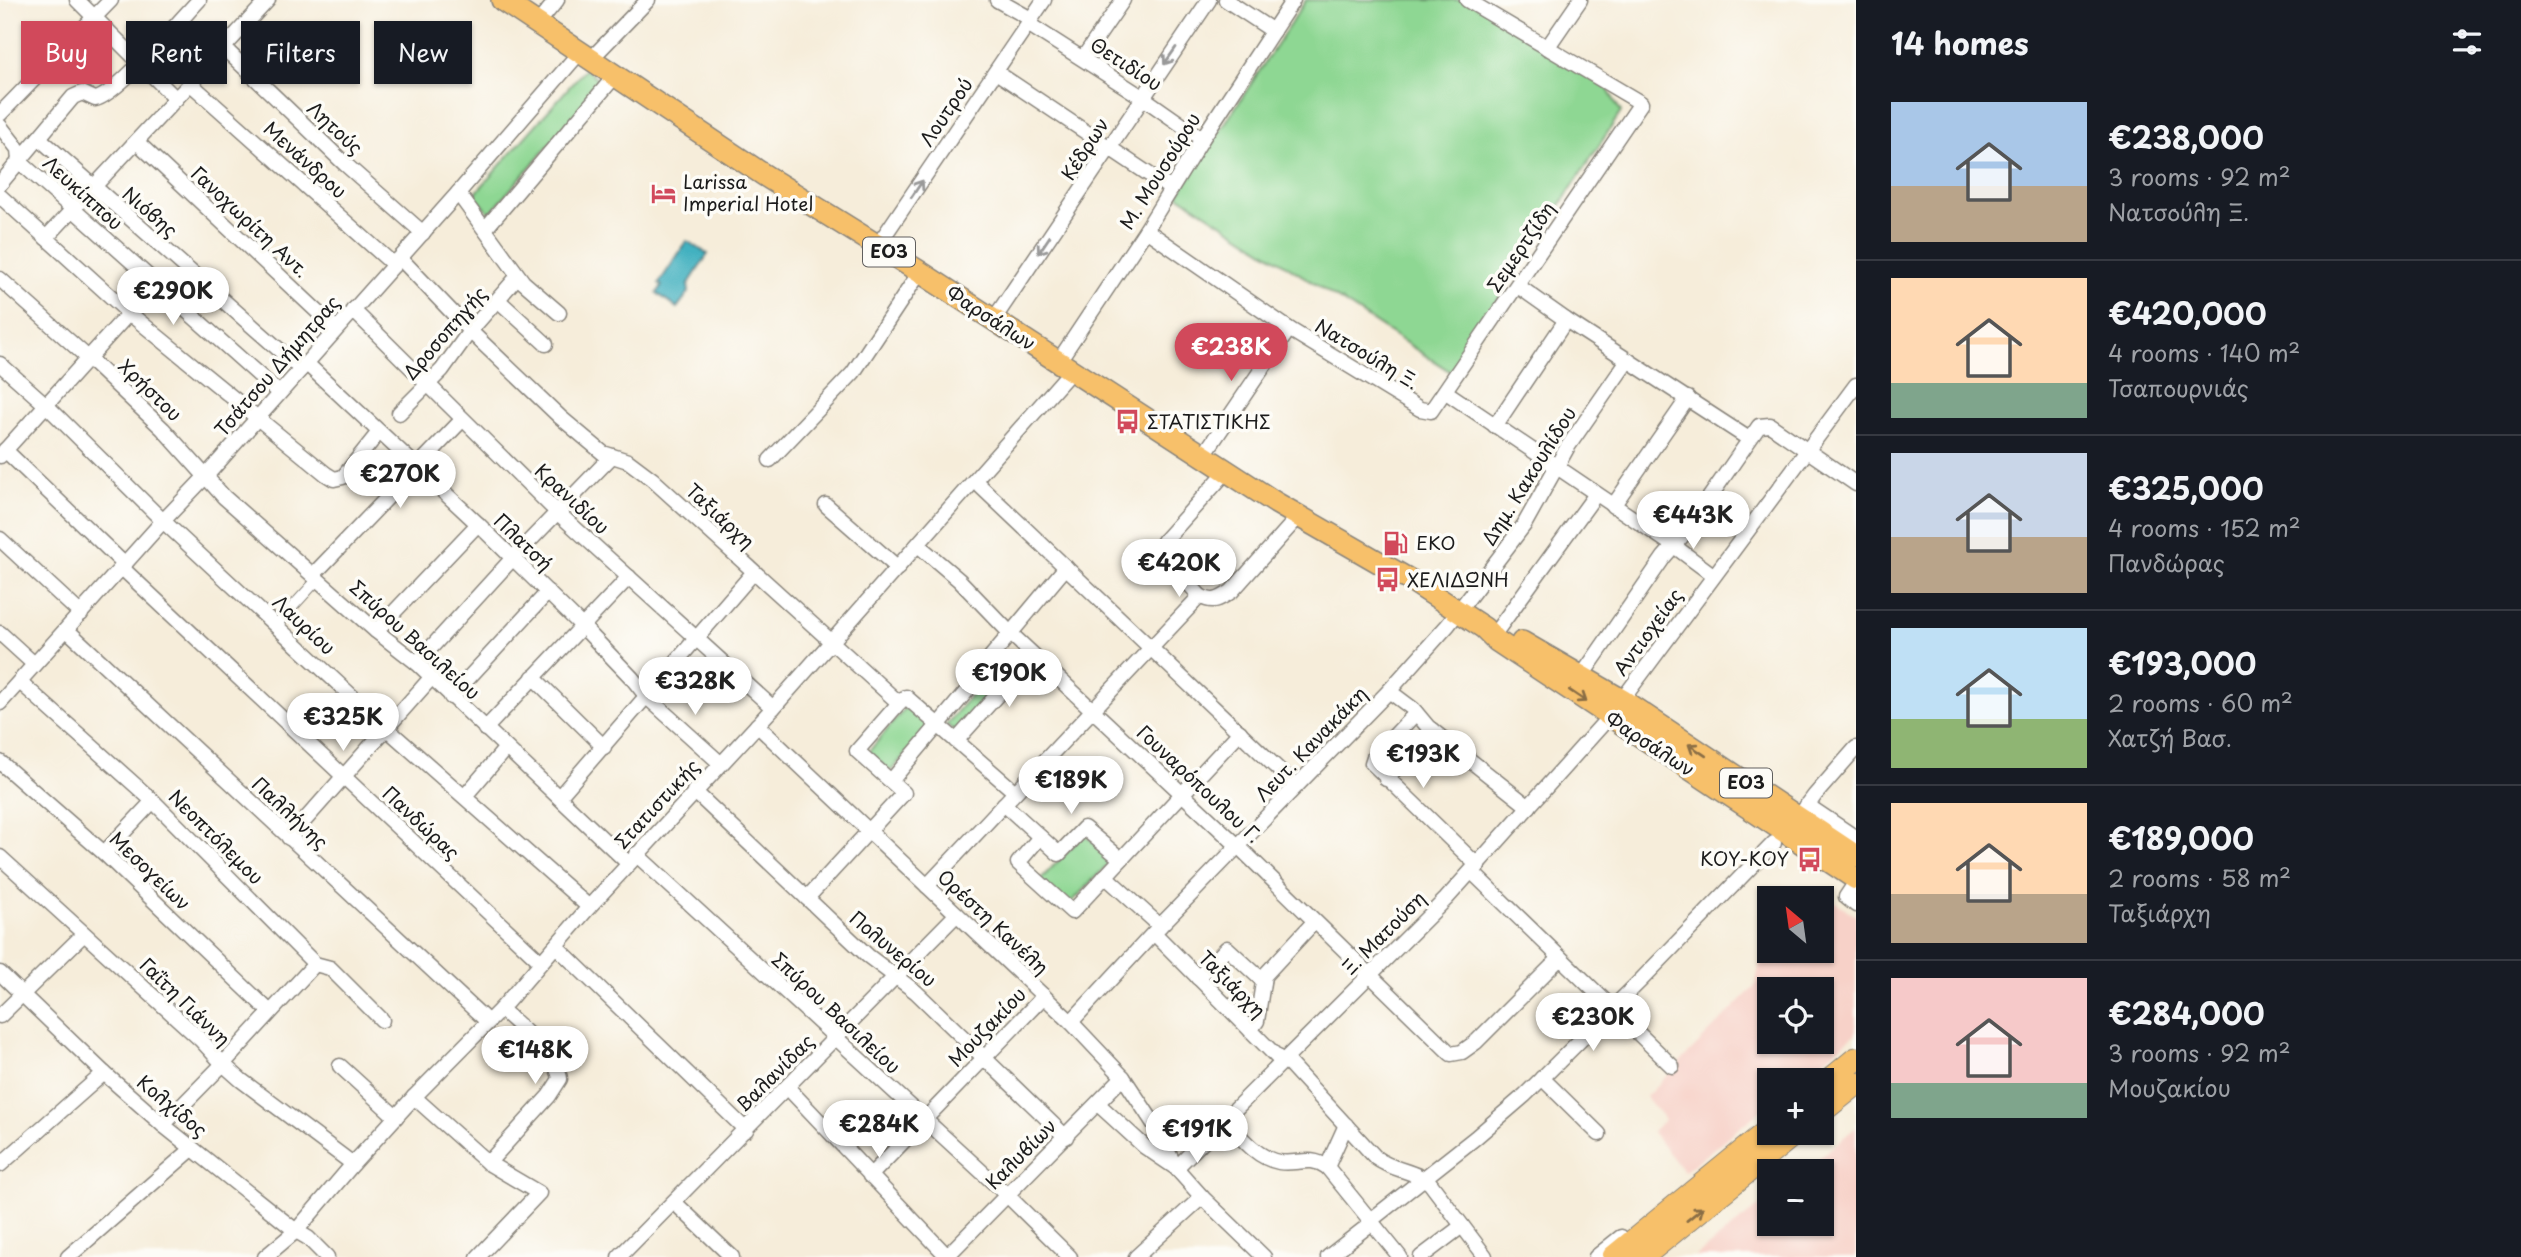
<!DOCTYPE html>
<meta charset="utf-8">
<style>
:root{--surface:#171b24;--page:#20242c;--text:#f1f3f6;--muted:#9ea1a6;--line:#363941;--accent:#d1495b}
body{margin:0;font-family:"Playpen Sans",sans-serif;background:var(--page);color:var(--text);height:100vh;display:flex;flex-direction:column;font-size:26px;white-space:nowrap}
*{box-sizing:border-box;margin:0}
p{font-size:23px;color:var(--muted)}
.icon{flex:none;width:38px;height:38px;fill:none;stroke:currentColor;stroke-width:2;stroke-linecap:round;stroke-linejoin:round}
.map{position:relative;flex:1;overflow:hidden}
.side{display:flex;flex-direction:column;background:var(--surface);width:665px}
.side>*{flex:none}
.banner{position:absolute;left:21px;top:21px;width:665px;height:63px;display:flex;gap:14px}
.needle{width:46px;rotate:331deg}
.controls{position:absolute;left:1757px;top:886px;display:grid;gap:14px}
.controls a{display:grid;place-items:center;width:77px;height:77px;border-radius:0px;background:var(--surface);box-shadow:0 2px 5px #0004;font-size:35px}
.price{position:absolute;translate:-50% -60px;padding:0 16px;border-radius:24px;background:#fff;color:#222;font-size:23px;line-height:46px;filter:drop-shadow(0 2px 4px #0008)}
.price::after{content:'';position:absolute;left:50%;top:42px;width:21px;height:16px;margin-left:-10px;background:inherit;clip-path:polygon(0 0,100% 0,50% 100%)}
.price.active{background:var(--accent);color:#fff}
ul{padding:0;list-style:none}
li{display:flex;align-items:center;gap:21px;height:175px;padding:0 35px}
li+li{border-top:2px solid var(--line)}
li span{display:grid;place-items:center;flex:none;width:196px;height:140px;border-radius:0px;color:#555}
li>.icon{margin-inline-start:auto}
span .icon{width:84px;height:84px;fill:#fffc;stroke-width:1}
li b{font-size:30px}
h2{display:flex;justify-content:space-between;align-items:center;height:84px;padding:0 35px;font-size:30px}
.tag{padding:0 24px;border-radius:0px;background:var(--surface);box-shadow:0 2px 5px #0004;font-size:24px;line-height:63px}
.tag.active{background:var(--accent);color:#fff}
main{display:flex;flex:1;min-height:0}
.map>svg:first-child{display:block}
</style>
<main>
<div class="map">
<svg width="1856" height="1257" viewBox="0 0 1856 1257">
<rect width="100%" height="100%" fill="#fdfcf7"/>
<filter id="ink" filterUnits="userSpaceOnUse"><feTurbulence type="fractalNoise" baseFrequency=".0143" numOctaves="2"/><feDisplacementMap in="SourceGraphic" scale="14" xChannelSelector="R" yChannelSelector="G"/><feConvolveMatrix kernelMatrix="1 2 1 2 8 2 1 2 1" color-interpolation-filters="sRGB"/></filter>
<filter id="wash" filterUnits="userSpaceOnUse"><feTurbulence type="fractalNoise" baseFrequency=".00686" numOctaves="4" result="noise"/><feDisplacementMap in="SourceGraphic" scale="28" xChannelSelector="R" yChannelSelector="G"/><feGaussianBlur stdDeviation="1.57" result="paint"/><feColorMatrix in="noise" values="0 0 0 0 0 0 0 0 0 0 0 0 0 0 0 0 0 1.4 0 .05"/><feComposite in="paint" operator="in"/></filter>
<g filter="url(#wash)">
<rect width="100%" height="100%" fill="#f6edda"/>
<g fill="#f7d1c8" fill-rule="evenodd">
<path d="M 1826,896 L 1856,916 L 1856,1034 L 1799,1080 L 1769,1080 L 1769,1104 L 1684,1172 L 1652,1132 L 1665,1120 L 1646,1097 L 1755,986 L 1760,962 L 1772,950 L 1822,950 L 1822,900 ZM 1769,989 L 1822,989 L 1822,1041 L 1769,1041 Z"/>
<path d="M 1856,1127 L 1856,1257 L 1695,1257 L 1769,1198 L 1769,1223 L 1822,1223 L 1822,1171 L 1804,1171 Z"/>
</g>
<g fill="#8ed793" stroke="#557a58" stroke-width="2">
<path d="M 1306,0 L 1470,0 L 1607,88 L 1621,112 L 1451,372 L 1178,195 Z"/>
<path d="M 585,69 L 603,83 L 490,213 L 474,195 Z"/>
<path d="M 976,689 L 983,693 L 986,699 L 956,731 L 946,725 Z"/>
<path d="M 908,706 L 928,723 L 929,727 L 892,770 L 888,770 L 870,753 L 870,750 L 905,708 Z"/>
<path d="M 1084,834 L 1113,859 L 1068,906 L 1040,880 Z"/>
</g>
<path fill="#43b1c0" stroke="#30666e" stroke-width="2" d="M 687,241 L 708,254 L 688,285 L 689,292 L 677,308 L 657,293 L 662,286 L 659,283 Z"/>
</g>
<g filter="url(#ink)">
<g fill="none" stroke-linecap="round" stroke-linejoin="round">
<defs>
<path id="pedestrian" d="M 276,625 L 318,579"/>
<g id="minor">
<path d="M 77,0 L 176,99"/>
<path d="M 997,0 L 1031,19"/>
<path d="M 1226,0 L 1273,31"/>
<path d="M 538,23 L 557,0"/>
<path d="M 1028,24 L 1142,97 L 1202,139"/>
<path d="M 224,48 L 345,164 L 423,233"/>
<path d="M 1547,48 L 1580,0"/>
<path d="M 1083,58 L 1123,0"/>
<path d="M 591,59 L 648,0"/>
<path d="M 996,72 L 1171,189"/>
<path d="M 191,84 L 394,265"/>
<path d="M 0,114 L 111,0"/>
<path d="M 0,126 L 18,149 L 19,161 L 279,393"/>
<path d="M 39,138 L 301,369"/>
<path d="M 137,142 L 336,329"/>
<path d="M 0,184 L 73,97 L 82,93 L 95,99 C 115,97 182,18 199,0"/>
<path d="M 458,193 L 523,282 L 559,313"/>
<path d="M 0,196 L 129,313 L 326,474 L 334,479 L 343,477 L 379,432"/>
<path d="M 486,228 L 615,76"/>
<path d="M 1146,230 L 1289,329 L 1420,409 L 1431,411 L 1641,103 L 1467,0"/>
<path d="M 46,238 L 268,0"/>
<path d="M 878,245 L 1044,0"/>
<path d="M 400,258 L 470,331 L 560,417 L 603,453 L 628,461 L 652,479 L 899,703 L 906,697 L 1015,792"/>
<path d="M 0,279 L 87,357 L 163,429 L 224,497 L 376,631 L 417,663 L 628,863"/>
<path d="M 1518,286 L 1566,320 L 1749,439"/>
<path d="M 498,300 L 546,344"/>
<path d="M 353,310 L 557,512 L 773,708"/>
<path d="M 994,319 L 1209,0"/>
<path d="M 1058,362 L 1146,230 L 1202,139 L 1293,0"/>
<path d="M 306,363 L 478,524 L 582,626 L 632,678 L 647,697 L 720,763"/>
<path d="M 0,364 L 45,404 L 163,521 L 386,728 L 589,907"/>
<path d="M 1446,392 L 1674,546 L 1713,575"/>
<path d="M 399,413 L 442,370 L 470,331 L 518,276"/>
<path d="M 1495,426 L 1566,320"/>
<path d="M 5,450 L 125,565"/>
<path d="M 0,456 L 129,313"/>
<path d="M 1203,456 L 1289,329"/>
<path d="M 770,460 L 853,373 L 920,272"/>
<path d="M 1226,472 L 1164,541 L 1159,551 L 1200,596 C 1213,604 1220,599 1232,591 L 1299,516"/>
<path d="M 975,481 L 1296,786"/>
<path d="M 826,505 L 898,568"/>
<path d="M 1613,506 L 1688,398"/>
<path d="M 0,539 L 81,614"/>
<path d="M 918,545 L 959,580 L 1010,633 L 1239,847 L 1451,1054 L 1462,1052 L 1476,1042 L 1559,959"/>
<path d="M 122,568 L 541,962"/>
<path d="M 313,575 L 462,420"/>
<path d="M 1498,629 L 1596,494"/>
<path d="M 67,630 L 488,1022"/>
<path d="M 376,631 L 478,524"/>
<path d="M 0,633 L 34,664"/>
<path d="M 417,663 L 512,559 L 612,456"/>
<path d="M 533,677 L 604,747"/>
<path d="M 1581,677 L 1664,557 L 1684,534 L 1759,426 L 1770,425 L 1856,484"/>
<path d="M 20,682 L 153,801 L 315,964 L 330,968 L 382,1020"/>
<path d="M 1389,691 L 1413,709 L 1428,727 L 1529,807"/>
<path d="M 451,697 L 548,592"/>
<path d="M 1622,700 L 1856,385"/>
<path d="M 0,703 L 163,521 L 206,476 L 458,193 L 580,52"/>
<path d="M 1416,713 L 1374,757 L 1372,763 L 1478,866"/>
<path d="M 757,725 L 1071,1022 L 1123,1077 L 1156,1127 L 1176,1168 L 1446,899 L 1609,717"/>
<path d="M 485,729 L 629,577"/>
<path d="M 956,741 L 998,694 L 978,675"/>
<path d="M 0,762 L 104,853 L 270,1012"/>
<path d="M 1386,779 L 1432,730"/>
<path d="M 891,781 L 971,686 L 989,659 L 1066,567"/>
<path d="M 694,791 L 868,956 L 916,992 L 1066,1137"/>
<path d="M 465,796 L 506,748"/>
<path d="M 559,797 L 753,573"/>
<path d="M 1004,804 L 1059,854 L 1084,828 L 1121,859"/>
<path d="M 1807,805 L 1856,838"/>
<path d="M 1798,818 L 1815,795 L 1856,748"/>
<path d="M 1040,837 L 1018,863 L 1072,912 L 1240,732"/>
<path d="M 289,838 L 431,678"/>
<path d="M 104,853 L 153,801"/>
<path d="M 636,854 L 1007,1195 L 1070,1257"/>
<path d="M 0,857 L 201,1040 L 223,1064 L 241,1080 L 353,1164"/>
<path d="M 1472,872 L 1672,1066"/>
<path d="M 1105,876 L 1160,926"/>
<path d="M 1856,882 L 1846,897 L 1856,905"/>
<path d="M 927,886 L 1200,596"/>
<path d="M 807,898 L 904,793 L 857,751 L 899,703"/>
<path d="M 1154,933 L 1282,1062"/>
<path d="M 556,946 L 746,1130"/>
<path d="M 0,973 L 104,1073 L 163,1125 L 296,1231 L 308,1238 L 327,1257"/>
<path d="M 1198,978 L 1227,948 L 1263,981"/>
<path d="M 0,1016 L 84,934"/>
<path d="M 1071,1022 L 1160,926 L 1389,691 L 1448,625 L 1524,525 L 1567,448 L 1628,360"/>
<path d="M 1250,1030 L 1257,1021 L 1264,976 L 1314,922"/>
<path d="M 1285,1059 L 1376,1158 C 1393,1171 1414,1170 1430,1183 L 1485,1256"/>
<path d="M 340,1066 L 396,1117"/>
<path d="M 1542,1078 L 1599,1134"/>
<path d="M 788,1088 L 947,1256"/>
<path d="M 414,1097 L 488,1163 L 539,1193 L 478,1257"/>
<path d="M 1098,1104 L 1145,1147 L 1176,1168 L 1202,1197 L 1264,1257"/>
<path d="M 1224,1119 C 1239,1135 1256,1158 1279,1162 C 1297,1165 1310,1155 1327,1167 L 1400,1257"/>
<path d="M 163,1125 L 223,1064 L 315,964"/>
<path d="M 488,1163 L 549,1096 L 560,1079 C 558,1057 517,1025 501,1009"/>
<path d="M 0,1165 L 104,1073"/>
<path d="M 1327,1167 L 1346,1125"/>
<path d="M 870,1176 L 1044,996"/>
<path d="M 674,1202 L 732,1257"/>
<path d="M 1371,1220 L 1475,1138 L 1525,1095 L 1641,980 L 1774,843"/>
<path d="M 68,1257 L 192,1149"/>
<path d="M 265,1257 L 296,1231 L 353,1164 L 414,1097 L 501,1009 L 589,907 L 773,708 L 1071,371"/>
<path d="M 619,1257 L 957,914"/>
<path d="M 946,1257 L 1123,1077"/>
<path d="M 1136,1257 L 1202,1197"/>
<path d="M 1328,1257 L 1373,1222"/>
<path d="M 1421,1257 L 1462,1226"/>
<path d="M 1596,1257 L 1621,1237"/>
</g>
<g id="primary">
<path d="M 502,0 L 764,175 L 920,272 L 1276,503 L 1415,583 L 1484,628 L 1497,641 L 1856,879"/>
<path d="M 1522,642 L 1622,700 L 1856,856"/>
</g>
<g id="trunk">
<path d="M 1822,1087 L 1856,1059"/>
<path d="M 1822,1111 L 1856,1084"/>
<path d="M 1614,1257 L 1769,1130"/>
<path d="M 1642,1257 L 1796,1132"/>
</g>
</defs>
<use href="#pedestrian" stroke="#89847b" stroke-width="12"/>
<use href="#minor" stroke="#89847b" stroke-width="17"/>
<use href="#primary" stroke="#89847b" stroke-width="24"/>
<use href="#trunk" stroke="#89847b" stroke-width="25"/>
<use href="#pedestrian" stroke="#fff" stroke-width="10"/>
<use href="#minor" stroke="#fff" stroke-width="14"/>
<use href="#primary" stroke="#f7c06b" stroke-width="21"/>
<use href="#trunk" stroke="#f7c06b" stroke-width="23"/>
</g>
<defs><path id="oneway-shaft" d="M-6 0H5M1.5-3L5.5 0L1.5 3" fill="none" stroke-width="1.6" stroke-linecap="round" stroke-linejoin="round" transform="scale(1.75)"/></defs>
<g stroke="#999">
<use href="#oneway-shaft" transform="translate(1170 56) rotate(125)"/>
<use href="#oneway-shaft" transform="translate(917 189) rotate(-56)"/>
<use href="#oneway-shaft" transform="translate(1044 245) rotate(124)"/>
</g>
<g stroke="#8a6e44">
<use href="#oneway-shaft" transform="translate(1578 696) rotate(34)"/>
<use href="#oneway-shaft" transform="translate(1697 750) rotate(-146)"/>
<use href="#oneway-shaft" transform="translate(1695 1214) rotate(-39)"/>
</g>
</g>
<defs>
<symbol id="hotel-bare" viewBox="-9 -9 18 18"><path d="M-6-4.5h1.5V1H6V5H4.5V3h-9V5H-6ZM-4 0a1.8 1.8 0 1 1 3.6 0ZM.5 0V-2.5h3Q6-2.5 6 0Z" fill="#d1495b" stroke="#fdfcf7" stroke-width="2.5" paint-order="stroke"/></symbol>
<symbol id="bus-bare" viewBox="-9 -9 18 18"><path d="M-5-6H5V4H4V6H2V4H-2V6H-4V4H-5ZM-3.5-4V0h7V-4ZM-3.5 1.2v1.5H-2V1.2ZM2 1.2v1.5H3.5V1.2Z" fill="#d1495b" stroke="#fdfcf7" stroke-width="2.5" paint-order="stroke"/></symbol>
<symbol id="fuel-bare" viewBox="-9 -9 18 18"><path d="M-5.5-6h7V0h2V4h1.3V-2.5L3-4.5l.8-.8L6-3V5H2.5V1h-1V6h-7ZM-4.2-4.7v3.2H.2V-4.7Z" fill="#d1495b" stroke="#fdfcf7" stroke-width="2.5" paint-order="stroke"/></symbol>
</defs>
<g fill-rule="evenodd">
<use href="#hotel-bare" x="646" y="176" width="35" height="35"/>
<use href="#bus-bare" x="1110" y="404" width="35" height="35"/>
<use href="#fuel-bare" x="1378" y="526" width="35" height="35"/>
<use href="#bus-bare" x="1370" y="562" width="35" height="35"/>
<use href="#bus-bare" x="1792" y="842" width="35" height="35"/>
</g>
<g text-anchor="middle" stroke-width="7" stroke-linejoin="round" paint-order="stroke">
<g fill="#fdfcf7" stroke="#605f5e" stroke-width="2">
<rect x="863" y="237.5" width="52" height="29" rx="5"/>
<rect x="1720" y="768.5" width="52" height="29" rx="5"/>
</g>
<g font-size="18" font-weight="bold" fill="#1c1c1c">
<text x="889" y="258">ΕΟ3</text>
<text x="1746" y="789">ΕΟ3</text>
</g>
<g font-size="19" fill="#1c1c1c" stroke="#fdfcf7">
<text transform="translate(1126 64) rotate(33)" y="7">Θετιδίου</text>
<text transform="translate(946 112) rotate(-56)" y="7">Λουτρού</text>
<text transform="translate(335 128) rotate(43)" y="7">Λητούς</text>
<text transform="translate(1085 149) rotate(-57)" y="7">Κέδρων</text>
<text transform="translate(305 160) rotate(42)" y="7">Μενάνδρου</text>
<text transform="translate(1160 171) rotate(-58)" y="7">Μ. Μουσούρου</text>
<text transform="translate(83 193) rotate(42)" y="7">Λευκίππου</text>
<text transform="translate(150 212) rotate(41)" y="7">Νιόβης</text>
<text transform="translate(250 222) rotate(43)" y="7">Γανοχωρίτη Αντ.</text>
<text transform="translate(1521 247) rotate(-56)" y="7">Σεμερτζίδη</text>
<text transform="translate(991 318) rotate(33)" y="7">Φαρσάλων</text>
<text transform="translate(445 333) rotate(-49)" y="7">Δροσοπηγής</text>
<text transform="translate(1367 354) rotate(31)" y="7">Νατσούλη Ξ.</text>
<text transform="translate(277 366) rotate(-49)" y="7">Τσάτσου Δήμητρας</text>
<text transform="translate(150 390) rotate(44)" y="7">Χρήστου</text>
<text transform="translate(1529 476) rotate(-58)" y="7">Δημ. Κακουλίδου</text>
<text transform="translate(572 499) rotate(43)" y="7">Κρανιδίου</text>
<text transform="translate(720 516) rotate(43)" y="7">Ταξιάρχη</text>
<text transform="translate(523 542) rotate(44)" y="7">Πλατσή</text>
<text transform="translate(304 625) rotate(43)" y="7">Λαυρίου</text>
<text transform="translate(1648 632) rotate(-54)" y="7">Αντιοχείας</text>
<text transform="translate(415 640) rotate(42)" y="7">Σπύρου Βασιλείου</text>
<text transform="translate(1311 744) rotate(-46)" y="7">Λευτ. Κανακάκη</text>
<text transform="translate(1650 744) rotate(33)" y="7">Φαρσάλων</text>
<text transform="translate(1199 784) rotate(43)" y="7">Γουναρόπουλου Γ.</text>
<text transform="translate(657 804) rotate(-47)" y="7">Στατιστικής</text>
<text transform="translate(290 813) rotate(43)" y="7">Παλλήνης</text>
<text transform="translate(421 823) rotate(43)" y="7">Πανδώρας</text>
<text transform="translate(216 837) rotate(45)" y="7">Νεοπτόλεμου</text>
<text transform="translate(150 871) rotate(44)" y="7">Μεσογείων</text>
<text transform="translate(993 922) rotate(43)" y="7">Ορέστη Κανέλη</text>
<text transform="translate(1384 933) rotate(-45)" y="7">Ξ. Ματούση</text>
<text transform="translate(893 949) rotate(40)" y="7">Πολυνερίου</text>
<text transform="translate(1232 984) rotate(45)" y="7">Ταξιάρχη</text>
<text transform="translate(185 1002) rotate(44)" y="7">Γαΐτη Γιάννη</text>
<text transform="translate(836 1013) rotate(43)" y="7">Σπύρου Βασιλείου</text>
<text transform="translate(987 1027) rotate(-46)" y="7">Μουζακίου</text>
<text transform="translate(775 1073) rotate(-45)" y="7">Βαλανίδας</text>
<text transform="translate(172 1106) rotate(40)" y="7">Κολχίδος</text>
<text transform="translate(1021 1154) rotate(-45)" y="7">Καλυβίων</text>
</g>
<g font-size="19" fill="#1c1c1c" stroke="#fdfcf7" text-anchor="start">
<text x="683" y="189">Larissa<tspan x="683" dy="22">Imperial Hotel</tspan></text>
<text x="1147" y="429">ΣΤΑΤΙΣΤΙΚΗΣ</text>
<text x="1416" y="550">EKO</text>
<text x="1407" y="587">ΧΕΛΙΔΩΝΗ</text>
<text x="1789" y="866" text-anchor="end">ΚΟΥ-ΚΟΥ</text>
</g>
</g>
</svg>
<div class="controls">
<a><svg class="needle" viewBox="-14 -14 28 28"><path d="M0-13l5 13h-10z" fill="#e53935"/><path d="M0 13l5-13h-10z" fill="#9ea1a6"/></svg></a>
<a><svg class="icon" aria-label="locate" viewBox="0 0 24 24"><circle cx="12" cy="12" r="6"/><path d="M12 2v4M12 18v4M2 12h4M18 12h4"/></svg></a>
<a>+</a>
<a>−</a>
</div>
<b class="price" style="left:173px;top:327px">€290K</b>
<b class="price active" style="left:1231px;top:383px">€238K</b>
<b class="price" style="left:400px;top:510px">€270K</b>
<b class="price" style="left:1693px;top:551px">€443K</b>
<b class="price" style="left:1179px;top:599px">€420K</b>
<b class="price" style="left:1009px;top:709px">€190K</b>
<b class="price" style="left:695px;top:717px">€328K</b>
<b class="price" style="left:343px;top:753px">€325K</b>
<b class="price" style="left:1423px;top:790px">€193K</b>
<b class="price" style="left:1071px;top:816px">€189K</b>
<b class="price" style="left:1593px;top:1053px">€230K</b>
<b class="price" style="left:535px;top:1086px">€148K</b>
<b class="price" style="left:879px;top:1160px">€284K</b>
<b class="price" style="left:1197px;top:1165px">€191K</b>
<div class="banner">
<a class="tag active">Buy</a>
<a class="tag">Rent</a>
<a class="tag">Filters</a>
<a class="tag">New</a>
</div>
</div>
<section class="side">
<h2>14 homes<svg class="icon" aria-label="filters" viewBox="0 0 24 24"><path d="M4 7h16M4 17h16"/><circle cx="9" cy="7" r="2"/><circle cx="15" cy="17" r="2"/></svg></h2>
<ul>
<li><span style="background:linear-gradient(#a9c7e8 60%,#b9a48a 0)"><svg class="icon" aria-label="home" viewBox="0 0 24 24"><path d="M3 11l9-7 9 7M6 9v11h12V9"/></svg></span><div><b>€238,000</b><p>3 rooms · 92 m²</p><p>Νατσούλη Ξ.</p></div></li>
<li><span style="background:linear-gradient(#ffd9b3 75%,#7fa58c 0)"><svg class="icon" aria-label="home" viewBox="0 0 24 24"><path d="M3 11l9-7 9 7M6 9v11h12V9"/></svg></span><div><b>€420,000</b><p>4 rooms · 140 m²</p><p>Τσαπουρνιάς</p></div></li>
<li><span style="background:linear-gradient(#c9d6e8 60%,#b9a48a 0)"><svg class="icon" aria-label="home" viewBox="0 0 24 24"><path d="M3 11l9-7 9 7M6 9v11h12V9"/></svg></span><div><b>€325,000</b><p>4 rooms · 152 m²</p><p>Πανδώρας</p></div></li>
<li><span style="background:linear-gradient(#bfe0f5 65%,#8fb573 0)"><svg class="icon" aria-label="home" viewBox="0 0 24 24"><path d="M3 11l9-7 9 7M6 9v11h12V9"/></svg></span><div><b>€193,000</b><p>2 rooms · 60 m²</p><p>Χατζή Βασ.</p></div></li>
<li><span style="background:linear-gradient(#ffd9b3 65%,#b9a48a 0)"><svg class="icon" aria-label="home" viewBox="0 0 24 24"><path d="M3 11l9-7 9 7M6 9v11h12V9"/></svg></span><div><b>€189,000</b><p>2 rooms · 58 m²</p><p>Ταξιάρχη</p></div></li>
<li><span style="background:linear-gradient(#f6c9c9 75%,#7fa58c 0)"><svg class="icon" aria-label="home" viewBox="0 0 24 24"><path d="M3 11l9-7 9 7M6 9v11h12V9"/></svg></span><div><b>€284,000</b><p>3 rooms · 92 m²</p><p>Μουζακίου</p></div></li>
</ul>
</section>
</main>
